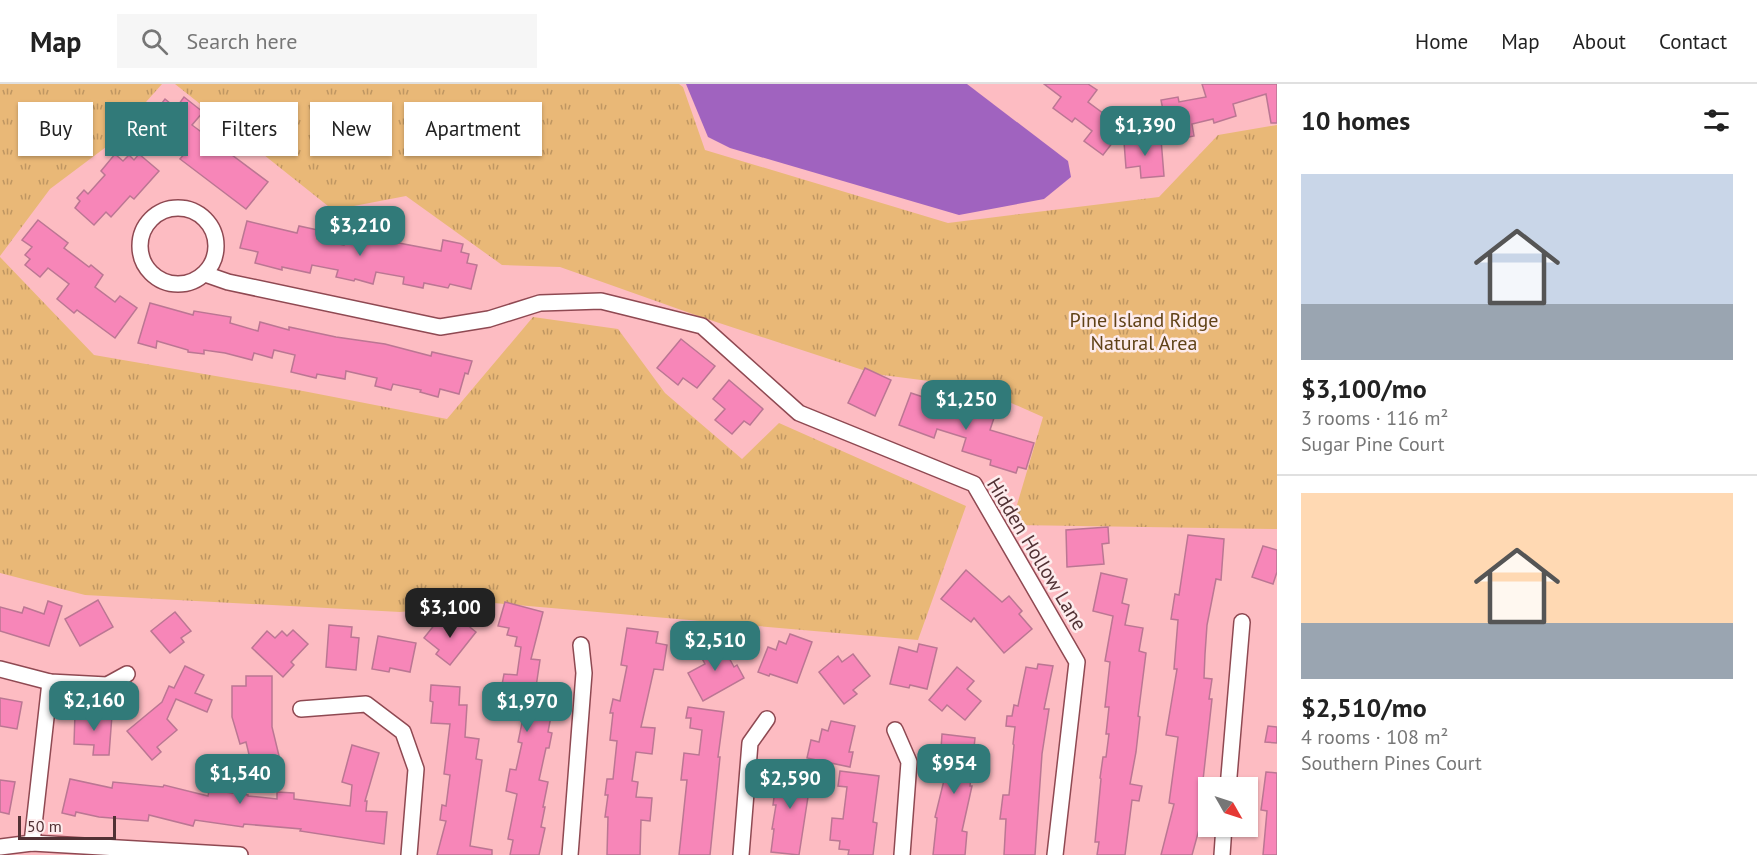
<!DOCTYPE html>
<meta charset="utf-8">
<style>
:root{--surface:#fff;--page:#f6f6f6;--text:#222;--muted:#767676;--line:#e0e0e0;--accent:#317a79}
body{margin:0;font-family:"PT Sans",sans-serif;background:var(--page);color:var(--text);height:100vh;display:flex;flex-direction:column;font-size:22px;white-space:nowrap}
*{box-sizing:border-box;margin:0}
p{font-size:20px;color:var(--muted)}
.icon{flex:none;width:33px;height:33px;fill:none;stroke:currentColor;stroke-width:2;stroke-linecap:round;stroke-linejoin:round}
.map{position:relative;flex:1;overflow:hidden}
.details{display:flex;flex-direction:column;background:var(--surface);width:480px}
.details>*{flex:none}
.banner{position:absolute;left:18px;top:18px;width:570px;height:54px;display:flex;gap:12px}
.needle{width:39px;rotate:129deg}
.tools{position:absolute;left:1198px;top:693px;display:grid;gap:12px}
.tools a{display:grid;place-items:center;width:60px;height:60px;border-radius:0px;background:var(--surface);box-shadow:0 2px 4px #0004;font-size:30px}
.scale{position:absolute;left:18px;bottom:15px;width:98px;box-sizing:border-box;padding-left:6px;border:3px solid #513134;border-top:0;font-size:16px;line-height:21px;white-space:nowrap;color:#513134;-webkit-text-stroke:4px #fdeced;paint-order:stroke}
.price{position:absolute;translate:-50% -51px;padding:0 14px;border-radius:12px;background:var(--accent);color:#fff;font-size:20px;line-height:39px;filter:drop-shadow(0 2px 3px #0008)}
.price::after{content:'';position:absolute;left:50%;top:36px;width:18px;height:14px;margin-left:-9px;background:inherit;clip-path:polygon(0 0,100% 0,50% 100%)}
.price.active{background:#222;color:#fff}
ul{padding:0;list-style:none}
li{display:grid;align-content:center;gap:12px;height:318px;padding:0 24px}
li+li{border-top:2px solid var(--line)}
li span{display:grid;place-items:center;height:186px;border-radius:0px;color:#555}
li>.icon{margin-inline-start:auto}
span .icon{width:108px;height:108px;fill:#fffc;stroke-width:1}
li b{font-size:26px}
h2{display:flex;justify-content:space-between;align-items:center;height:72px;padding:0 24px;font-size:26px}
.chip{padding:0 21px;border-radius:0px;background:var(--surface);box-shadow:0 2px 4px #0004;font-size:21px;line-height:54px}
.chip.active{background:var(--accent);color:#fff}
header{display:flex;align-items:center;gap:36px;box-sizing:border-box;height:84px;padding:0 30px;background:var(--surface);border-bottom:2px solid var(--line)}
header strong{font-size:28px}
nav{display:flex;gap:33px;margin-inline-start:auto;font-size:21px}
.search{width:420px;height:54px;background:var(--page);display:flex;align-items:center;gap:15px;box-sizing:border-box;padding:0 21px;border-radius:0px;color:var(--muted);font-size:22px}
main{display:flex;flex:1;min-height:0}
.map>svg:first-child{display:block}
</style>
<header>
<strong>Map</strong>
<div class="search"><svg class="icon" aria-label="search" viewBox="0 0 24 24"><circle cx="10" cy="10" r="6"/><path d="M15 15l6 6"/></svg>Search here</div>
<nav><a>Home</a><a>Map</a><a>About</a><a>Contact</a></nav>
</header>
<main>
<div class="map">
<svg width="1277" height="771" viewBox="0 0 1277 771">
<defs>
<pattern id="grass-tufts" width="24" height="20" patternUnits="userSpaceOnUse" patternTransform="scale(1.5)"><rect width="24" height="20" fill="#e9b877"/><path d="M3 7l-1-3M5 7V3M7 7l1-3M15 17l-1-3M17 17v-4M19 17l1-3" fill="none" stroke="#bf9662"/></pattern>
</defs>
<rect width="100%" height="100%" fill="#fdbcc2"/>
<g fill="url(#grass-tufts)">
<path d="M 0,0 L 162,0 L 106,63 L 50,105 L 0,172 Z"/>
<path d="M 175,0 L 679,0 L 683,3 L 705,66 L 948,139 L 1159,113 L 1218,51 L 1277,41 L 1277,445 L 1011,441 L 1043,333 L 975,303 L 875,290 L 701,233 L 560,183 L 502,181 L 406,112 L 333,126 Z"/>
<path d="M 0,173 L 94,271 L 303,307 L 447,335 L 533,233 L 618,245 L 665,309 L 742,375 L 779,339 L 966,422 L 918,556 L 494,519 L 400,528 L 85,511 L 0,489 Z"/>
</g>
<path fill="#a063bf" d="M 686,0 L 967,0 L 1068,77 L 1071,93 L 1044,115 L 959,131 L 730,64 L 708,53 Z"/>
<g fill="#f786b8" stroke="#bb7693" stroke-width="1.5">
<path d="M 1044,0 L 1088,0 L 1097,6 L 1088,18 L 1111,35 L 1114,30 L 1127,40 L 1103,71 L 1084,57 L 1092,47 L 1075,34 L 1072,38 L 1053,24 L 1061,13 Z"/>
<path d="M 1202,0 L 1277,0 L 1277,39 L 1271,39 L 1266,10 L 1233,20 L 1236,32 L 1214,39 L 1213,35 L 1192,40 L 1194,52 L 1169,57 L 1161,16 L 1178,13 L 1179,18 L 1206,13 Z"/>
<path d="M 184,13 L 203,28 L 192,41 L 268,98 L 246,125 L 180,75 L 185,69 L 163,52 L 168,46 L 151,33 L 165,15 L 176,24 Z"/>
<path d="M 1161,55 L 1164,92 L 1141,94 L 1140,82 L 1126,84 L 1124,58 Z"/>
<path d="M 115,70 L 123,77 L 129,71 L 134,76 L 139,70 L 159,87 L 134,115 L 130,112 L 111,133 L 106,128 L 94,141 L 75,124 L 80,117 L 77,114 L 84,106 L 88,110 L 105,91 L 101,87 Z"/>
<path d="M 38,136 L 68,159 L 64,164 L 89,183 L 91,181 L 103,191 L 95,203 L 115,218 L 120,212 L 137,224 L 115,254 L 77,226 L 74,229 L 57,215 L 69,200 L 48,184 L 40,193 L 25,181 L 30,175 L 25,171 L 32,163 L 22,156 Z"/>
<path d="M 247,137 L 297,149 L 299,142 L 318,146 L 317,155 L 344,161 L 345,158 L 363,162 L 368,141 L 386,145 L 383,156 L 441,167 L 443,156 L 463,160 L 461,168 L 469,170 L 467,179 L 477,181 L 471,205 L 450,200 L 448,204 L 424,199 L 423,204 L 403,200 L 404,193 L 376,188 L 373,200 L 355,195 L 354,197 L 336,193 L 338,186 L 312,181 L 310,189 L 282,183 L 282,186 L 255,179 L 258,168 L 240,164 Z"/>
<path d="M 150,219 L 193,231 L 194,227 L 231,233 L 230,239 L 258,247 L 260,238 L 289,246 L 289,243 L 336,253 L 385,260 L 431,272 L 432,268 L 472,277 L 468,290 L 465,289 L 459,310 L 440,305 L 438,313 L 420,308 L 421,306 L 393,300 L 391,306 L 375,302 L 377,294 L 346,287 L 345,295 L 317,290 L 316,294 L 291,288 L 295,271 L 274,266 L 272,274 L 254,269 L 252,276 L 225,269 L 204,266 L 204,270 L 188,268 L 188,266 L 157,257 L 156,264 L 138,259 Z"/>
<path d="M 681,255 L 715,282 L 697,304 L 683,294 L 678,301 L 657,284 Z"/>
<path d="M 865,284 L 891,296 L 875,332 L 848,319 Z"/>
<path d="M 729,296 L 763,325 L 750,341 L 744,337 L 732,350 L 715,336 L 725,325 L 713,315 Z"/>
<path d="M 932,308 L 949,314 L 946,319 L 994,334 L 990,346 L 1034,359 L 1026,385 L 1018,383 L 1016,389 L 990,381 L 991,376 L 962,367 L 966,354 L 937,345 L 934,354 L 899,341 L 911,309 L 929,315 Z"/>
<path d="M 1108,443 L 1109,459 L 1102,460 L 1104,480 L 1067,483 L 1066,446 Z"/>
<path d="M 1188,451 L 1224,455 L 1221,496 L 1216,495 L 1207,541 L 1205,570 L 1204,594 L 1212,595 L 1209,615 L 1212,615 L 1202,705 L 1204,706 L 1201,730 L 1203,731 L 1192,771 L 1161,771 L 1174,720 L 1169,719 L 1178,653 L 1166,651 L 1177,585 L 1174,585 L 1178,536 L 1171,535 L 1175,510 L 1179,511 Z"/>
<path d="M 1263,462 L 1277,466 L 1277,488 L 1273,500 L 1252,493 Z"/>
<path d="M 966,486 L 1002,518 L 1009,512 L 1022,527 L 1019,530 L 1032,545 L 1004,569 L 974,534 L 971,538 L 941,515 Z"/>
<path d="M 1101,489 L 1127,495 L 1122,519 L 1129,521 L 1125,541 L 1143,544 L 1139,567 L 1146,569 L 1138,632 L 1140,633 L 1136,668 L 1130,700 L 1142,702 L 1139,717 L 1132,716 L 1125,771 L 1097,771 L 1099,758 L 1095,758 L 1101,695 L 1100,694 L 1103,673 L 1106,673 L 1109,650 L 1106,650 L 1109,623 L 1105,623 L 1110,578 L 1105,577 L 1113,532 L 1093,527 Z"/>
<path d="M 98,516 L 113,543 L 80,562 L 65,535 Z"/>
<path d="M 48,517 L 62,522 L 49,562 L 0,547 L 0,523 L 22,529 L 24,523 L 44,530 Z"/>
<path d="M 505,518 L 543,528 L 531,575 L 540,576 L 536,603 L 544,604 L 541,625 L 552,627 L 548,648 L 552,649 L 549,664 L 546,664 L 539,696 L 548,698 L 543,723 L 545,723 L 541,743 L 545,744 L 539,771 L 510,771 L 513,756 L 508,755 L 517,710 L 506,707 L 510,685 L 516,686 L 522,659 L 518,658 L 527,615 L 500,611 L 504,590 L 517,591 L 521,563 L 515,562 L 517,553 L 507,551 L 509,544 L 498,542 Z"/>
<path d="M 175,528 L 191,547 L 181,554 L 184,558 L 170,569 L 151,547 Z"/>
<path d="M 456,532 L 476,548 L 450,581 L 436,570 L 439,566 L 424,554 L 439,535 L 448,543 Z"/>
<path d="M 329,541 L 352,543 L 351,553 L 359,554 L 356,586 L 326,583 Z"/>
<path d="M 627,544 L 658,548 L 656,559 L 667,561 L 663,586 L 654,585 L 641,643 L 655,644 L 652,670 L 636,668 L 632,697 L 638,698 L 636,713 L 652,714 L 650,737 L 641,736 L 640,771 L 607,771 L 608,733 L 605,733 L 608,711 L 605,711 L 607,695 L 613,695 L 617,657 L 610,656 L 613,629 L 610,629 L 613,615 L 620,617 L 627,582 L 621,581 Z"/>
<path d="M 293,546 L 308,560 L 291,578 L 294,581 L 283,593 L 252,564 L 267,547 L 275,554 L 282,547 L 287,552 Z"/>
<path d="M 790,550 L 812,558 L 797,599 L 770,590 L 769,592 L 758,588 L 768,563 L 776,566 L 779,557 L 786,560 Z"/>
<path d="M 378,552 L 416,559 L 410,588 L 390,584 L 389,588 L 372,585 Z"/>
<path d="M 720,557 L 734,583 L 737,581 L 744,594 L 703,617 L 688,589 L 705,580 L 699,569 Z"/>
<path d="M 919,560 L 937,564 L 927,605 L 910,601 L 909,604 L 890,600 L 899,563 L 917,568 Z"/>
<path d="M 853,570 L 870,592 L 853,606 L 857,610 L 844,620 L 819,588 L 838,572 L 842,578 Z"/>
<path d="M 1038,580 L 1053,582 L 1044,625 L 1049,625 L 1042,670 L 1035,771 L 1004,771 L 1006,735 L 1000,735 L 1003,711 L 1009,711 L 1014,661 L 1013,660 L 1015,643 L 1006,642 L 1007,632 L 1012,632 L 1014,621 L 1018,622 L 1026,583 L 1037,585 Z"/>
<path d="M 185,582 L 204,591 L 195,609 L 212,616 L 207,628 L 176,615 L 167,635 L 177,646 L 157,663 L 161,668 L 152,676 L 127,647 L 162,618 L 169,602 L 174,604 Z"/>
<path d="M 957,583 L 974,597 L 967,605 L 981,617 L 965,636 L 947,621 L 942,627 L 929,616 Z"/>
<path d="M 246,592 L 272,592 L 272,643 L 280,676 L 252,683 L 246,658 L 240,660 L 232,633 L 232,602 L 246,602 Z"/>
<path d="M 431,601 L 460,603 L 459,621 L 467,621 L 465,653 L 479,655 L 476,675 L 482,676 L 470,762 L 492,766 L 492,771 L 437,771 L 446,737 L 440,736 L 442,721 L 446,722 L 450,691 L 444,690 L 450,640 L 431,639 L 433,618 L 430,617 Z"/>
<path d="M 0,614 L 22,618 L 17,645 L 0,642 Z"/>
<path d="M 688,623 L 724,628 L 718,673 L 720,673 L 710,771 L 679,771 L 687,696 L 681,696 L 684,669 L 699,671 L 702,646 L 690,644 L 691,634 L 686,634 Z"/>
<path d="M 75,629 L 112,631 L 109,671 L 93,671 L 94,661 L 74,660 Z"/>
<path d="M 831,637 L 855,642 L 849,668 L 853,668 L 850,683 L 807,674 L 811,656 L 819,658 L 822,645 L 828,647 Z"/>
<path d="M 1268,642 L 1277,643 L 1277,659 L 1265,658 Z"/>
<path d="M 942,650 L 975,654 L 970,702 L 972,702 L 962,747 L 967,748 L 965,771 L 933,771 L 937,734 L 935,733 L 946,688 L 941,688 L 944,665 L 941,665 Z"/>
<path d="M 352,661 L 379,669 L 365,717 L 367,717 L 366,727 L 387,728 L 384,760 L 300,747 L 301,745 L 244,740 L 243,743 L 195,736 L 193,742 L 149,731 L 148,737 L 99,733 L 76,728 L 75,732 L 62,729 L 70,695 L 112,704 L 113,698 L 163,703 L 164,701 L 208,712 L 209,706 L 248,711 L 248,712 L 277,715 L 277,708 L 294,709 L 294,715 L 350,722 L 352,701 L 342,698 Z"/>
<path d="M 778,683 L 812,687 L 799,771 L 771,768 L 774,745 L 772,745 L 776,721 L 773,721 Z"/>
<path d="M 840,687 L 879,692 L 873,738 L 877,739 L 873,771 L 848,771 L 849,766 L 839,765 L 840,757 L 830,756 L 832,734 L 843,735 L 847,703 L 838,702 Z"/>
<path d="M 1266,688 L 1277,689 L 1277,771 L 1263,771 L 1267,727 L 1261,726 Z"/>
<path d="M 0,696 L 15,698 L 9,730 L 0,728 Z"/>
</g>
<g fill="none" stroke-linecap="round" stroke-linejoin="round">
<defs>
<g id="minor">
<circle cx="178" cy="162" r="38"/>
<path d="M 205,190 L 228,198 L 440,243 L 489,235 L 540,219 L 601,217 L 702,242 L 799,329 L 974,400 L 1077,578 L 1055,771"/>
<path d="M 0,585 L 50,598 L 107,601 L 127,590"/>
<path d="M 301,625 L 366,620 L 403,648 L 416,685 L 409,771"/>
<path d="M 895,646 L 909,678 L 902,771"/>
<path d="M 1228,704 L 1242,538"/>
<path d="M 32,759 L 50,598"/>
<path d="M 0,763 L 32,759 L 240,771"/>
<path d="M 570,771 L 584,589 L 581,561"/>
<path d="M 741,771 L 750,659 L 767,635"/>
<path d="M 1222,771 L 1224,742"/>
</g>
</defs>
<use href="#minor" stroke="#8f4952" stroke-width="18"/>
<use href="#minor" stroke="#fff" stroke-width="15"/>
</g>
<g text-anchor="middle" stroke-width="5" stroke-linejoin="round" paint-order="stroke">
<g font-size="20" fill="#604217" stroke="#fdeced">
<text x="1144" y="243">Pine Island Ridge<tspan x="1144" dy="23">Natural Area</tspan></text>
</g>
<g font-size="20" fill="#513134" stroke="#fdeced">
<text transform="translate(1037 470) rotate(59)" y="7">Hidden Hollow Lane</text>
</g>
</g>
</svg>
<div class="tools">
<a><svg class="needle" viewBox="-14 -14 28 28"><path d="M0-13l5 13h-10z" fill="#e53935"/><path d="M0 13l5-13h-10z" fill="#767676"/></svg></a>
</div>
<div class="scale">50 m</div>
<b class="price" style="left:1145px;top:73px">$1,390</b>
<b class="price" style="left:360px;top:173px">$3,210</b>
<b class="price" style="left:966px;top:347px">$1,250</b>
<b class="price active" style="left:450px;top:555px">$3,100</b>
<b class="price" style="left:715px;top:588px">$2,510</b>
<b class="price" style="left:94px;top:648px">$2,160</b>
<b class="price" style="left:527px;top:649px">$1,970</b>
<b class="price" style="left:954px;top:711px">$954</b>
<b class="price" style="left:240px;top:721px">$1,540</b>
<b class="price" style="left:790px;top:726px">$2,590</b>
<div class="banner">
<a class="chip">Buy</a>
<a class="chip active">Rent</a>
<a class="chip">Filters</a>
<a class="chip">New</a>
<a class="chip">Apartment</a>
</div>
</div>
<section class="details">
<h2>10 homes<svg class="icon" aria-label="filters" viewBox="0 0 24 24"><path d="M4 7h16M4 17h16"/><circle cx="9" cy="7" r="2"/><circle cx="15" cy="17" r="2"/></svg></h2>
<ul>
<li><span style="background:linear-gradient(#c9d6e8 70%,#9aa5b1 0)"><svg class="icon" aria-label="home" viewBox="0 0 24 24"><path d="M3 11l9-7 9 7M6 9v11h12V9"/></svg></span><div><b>$3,100/mo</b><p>3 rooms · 116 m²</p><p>Sugar Pine Court</p></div></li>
<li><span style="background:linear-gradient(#ffd9b3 70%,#9aa5b1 0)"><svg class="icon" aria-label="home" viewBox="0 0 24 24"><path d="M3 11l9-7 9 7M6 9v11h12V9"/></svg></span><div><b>$2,510/mo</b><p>4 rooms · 108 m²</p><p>Southern Pines Court</p></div></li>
</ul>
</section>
</main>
